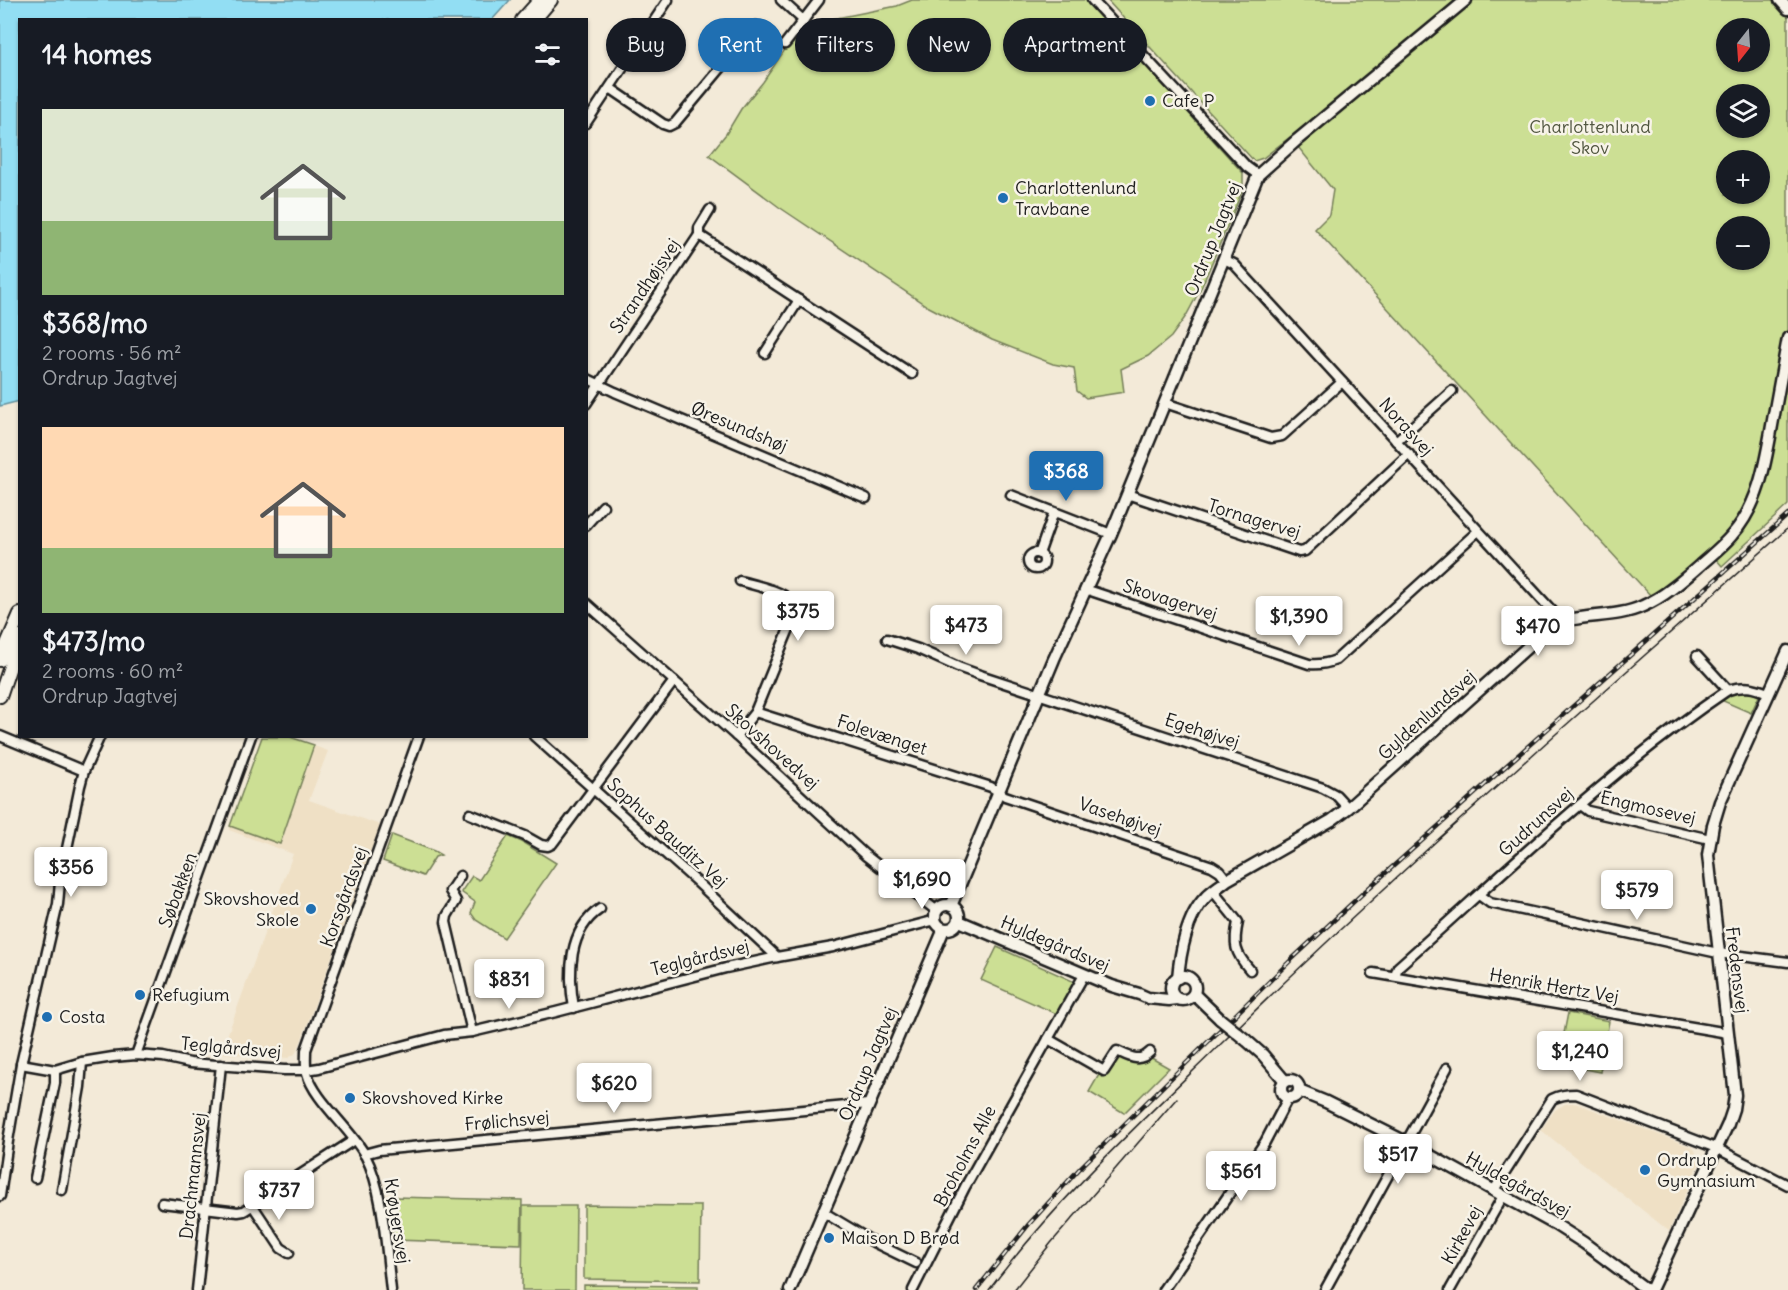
<!DOCTYPE html>
<meta charset="utf-8">
<style>
:root{--surface:#171b24;--page:#20242c;--text:#f1f3f6;--muted:#9ea1a6;--accent:#1f6fb2}
body{margin:0;font-family:Delius,sans-serif;background:var(--page);color:var(--text);height:100vh;display:flex;flex-direction:column;font-size:22px;white-space:nowrap}
*{box-sizing:border-box;margin:0}
p{font-size:20px;color:var(--muted)}
.icon{flex:none;width:33px;height:33px;fill:none;stroke:currentColor;stroke-width:2;stroke-linecap:round;stroke-linejoin:round}
.map{position:relative;flex:1;overflow:hidden}
.side{position:absolute;left:18px;top:18px;width:570px;height:720px;display:flex;flex-direction:column;background:var(--surface);border-radius:0px;box-shadow:0 2px 4px #0004}
.side>*{flex:none}
.banner{position:absolute;left:606px;top:18px;width:570px;height:54px;display:flex;gap:12px}
.needle{width:39px;rotate:197deg}
.buttons{position:absolute;left:1716px;top:18px;display:grid;gap:12px}
.buttons a{display:grid;place-items:center;width:54px;height:54px;border-radius:50%;background:var(--surface);box-shadow:0 2px 4px #0004;font-size:30px}
.price{position:absolute;translate:-50% -51px;padding:0 14px;border-radius:6px;background:#fff;color:#222;font-size:20px;line-height:39px;filter:drop-shadow(0 2px 3px #0008)}
.price::after{content:'';position:absolute;left:50%;top:36px;width:18px;height:14px;margin-left:-9px;background:inherit;clip-path:polygon(0 0,100% 0,50% 100%)}
.price.active{background:var(--accent);color:#fff}
ul{padding:0;list-style:none}
li{display:grid;align-content:center;gap:12px;height:318px;padding:0 24px}
li span{display:grid;place-items:center;height:186px;border-radius:0px;color:#555}
li>.icon{margin-inline-start:auto}
span .icon{width:108px;height:108px;fill:#fffc;stroke-width:1}
li b{font-size:26px}
h2{display:flex;justify-content:space-between;align-items:center;height:72px;padding:0 24px;font-size:26px}
.pill{padding:0 21px;border-radius:27px;background:var(--surface);box-shadow:0 2px 4px #0004;font-size:21px;line-height:54px}
.pill.active{background:var(--accent);color:#fff}
.map>svg:first-child{display:block}
</style>
<div class="map">
<svg width="1788" height="1290" viewBox="0 0 1788 1290">
<rect width="100%" height="100%" fill="#f3ead8"/>
<filter id="ink" filterUnits="userSpaceOnUse"><feTurbulence type="fractalNoise" baseFrequency=".0167" numOctaves="2"/><feDisplacementMap in="SourceGraphic" scale="12" xChannelSelector="R" yChannelSelector="G"/><feConvolveMatrix kernelMatrix="1 2 1 2 8 2 1 2 1" color-interpolation-filters="sRGB"/></filter>
<g filter="url(#ink)">
<g fill="#efe0c5">
<path d="M 262,737 L 290,737 L 328,751 L 309,800 L 380,825 L 300,1044 L 295,1054 L 288,1058 L 221,1053 L 293,854 L 229,830 Z"/>
<path d="M 1572,1103 L 1578,1104 L 1692,1147 L 1695,1150 L 1699,1164 L 1669,1231 L 1541,1130 L 1555,1110 L 1565,1104 Z"/>
</g>
<g fill="#ccdf94" stroke="#747e58" stroke-width="1.5" fill-rule="evenodd">
<path d="M 912,0 L 1086,0 L 1243,173 L 1243,189 L 1202,286 L 1186,316 L 1171,337 L 1148,356 L 1121,369 L 1124,392 L 1086,398 L 1077,391 L 1074,368 L 1053,364 L 992,340 L 927,306 L 779,207 L 709,155 L 726,134 L 741,109 L 763,82 L 784,51 L 810,29 L 822,21 L 897,6 Z"/>
<path d="M 1107,0 L 1788,0 L 1788,505 L 1722,566 L 1709,551 L 1651,596 L 1315,229 L 1329,215 L 1333,190 L 1290,137 L 1263,158 L 1254,161 ZM 1726,28 L 1760,28 L 1760,62 L 1726,62 ZM 1726,94 L 1760,94 L 1760,128 L 1726,128 ZM 1726,160 L 1760,160 L 1760,194 L 1726,194 ZM 1726,226 L 1760,226 L 1760,260 L 1726,260 Z"/>
<path d="M 1744,692 L 1755,694 L 1759,696 L 1751,713 L 1721,700 L 1731,695 Z"/>
<path d="M 262,737 L 290,737 L 314,745 L 280,844 L 230,826 Z"/>
<path d="M 392,835 L 434,851 L 441,855 L 435,857 L 423,876 L 383,861 Z"/>
<path d="M 508,836 L 522,842 L 556,863 L 504,938 L 476,920 L 471,913 L 475,902 L 461,892 L 472,876 L 479,880 Z"/>
<path d="M 997,947 L 1075,982 L 1057,1014 L 981,980 Z"/>
<path d="M 1568,1013 L 1609,1021 L 1600,1072 L 1558,1064 Z"/>
<path d="M 1115,1047 L 1137,1058 L 1141,1052 L 1169,1068 L 1124,1113 L 1089,1092 Z"/>
<path d="M 394,1197 L 522,1200 L 521,1244 L 393,1240 Z"/>
<path d="M 584,1205 L 701,1206 L 700,1281 L 584,1279 Z"/>
<path d="M 523,1206 L 576,1206 L 575,1290 L 522,1290 Z"/>
<path d="M 584,1285 L 698,1286 L 698,1290 L 584,1290 Z"/>
</g>
<path fill="#92def3" stroke="#63909d" stroke-width="1.5" d="M 0,0 L 510,0 L 492,20 L 20,20 L 20,401 L 0,406 Z"/>
<g fill="none" stroke-linecap="round" stroke-linejoin="round">
<defs>
<g id="minor">
<path d="M 781,0 L 804,21"/>
<path d="M 1092,0 L 1247,167 L 1258,175"/>
<path d="M 785,44 L 819,0"/>
<path d="M 610,88 L 663,124 L 669,126 L 675,123 L 756,26"/>
<path d="M 586,123 L 668,0"/>
<path d="M 699,235 L 699,228 L 710,210"/>
<path d="M 1224,259 L 1234,264 L 1555,614 L 1560,622"/>
<path d="M 765,353 L 799,300"/>
<path d="M 586,378 L 615,392 L 866,498"/>
<path d="M 1165,403 L 1271,438 L 1282,436 L 1342,382"/>
<path d="M 586,404 L 699,235 L 912,374"/>
<path d="M 1396,441 L 1452,391"/>
<path d="M 1127,494 L 1299,552 L 1305,551 L 1409,454"/>
<path d="M 1011,495 L 1111,534"/>
<path d="M 586,525 L 603,506"/>
<circle cx="1036" cy="561" r="8"/>
<path d="M 1039,554 L 1054,512"/>
<path d="M 1085,589 L 1309,664 C 1319,665 1326,664 1336,660 L 1478,531"/>
<path d="M 586,603 L 736,736 L 865,855 L 937,911"/>
<path d="M 887,639 L 918,649 L 958,667 L 980,675 L 1323,788 L 1336,795 L 1348,808"/>
<path d="M 1697,656 L 1728,690"/>
<path d="M 755,712 L 991,787 L 1005,796 L 1212,866 L 1220,871 L 1227,880"/>
<path d="M 0,736 L 84,771"/>
<path d="M 534,736 L 696,881 L 777,957"/>
<path d="M 736,736 L 755,712 L 793,619 C 793,613 794,606 789,600 C 781,590 753,585 740,581"/>
<path d="M 1580,805 L 1588,811 L 1710,839"/>
<path d="M 470,814 L 525,836 L 541,845 L 548,846 L 552,844 L 674,681"/>
<path d="M 460,876 L 450,891 L 456,901 L 447,916 L 446,922 L 472,1032"/>
<path d="M 1213,891 L 1238,922 C 1233,945 1235,953 1250,970"/>
<path d="M 1479,895 L 1490,903 L 1718,953 L 1788,962"/>
<path d="M 1373,973 L 1728,1033"/>
<path d="M 1395,976 L 1398,967 C 1505,872 1609,770 1728,690 C 1743,685 1754,687 1768,693"/>
<path d="M 574,1008 C 568,974 568,930 600,909"/>
<path d="M 1048,1039 L 1104,1071 L 1117,1051 C 1130,1057 1139,1063 1150,1052"/>
<path d="M 136,1055 L 251,736"/>
<path d="M 21,1064 L 55,1070 L 82,1062 L 113,1057 L 136,1055 L 163,1057 L 190,1063 L 284,1070 L 306,1070 L 319,1068 L 444,1035 L 472,1032 L 556,1012 L 726,968 L 777,957 L 833,947 L 936,920"/>
<path d="M 364,1154 L 379,1150 L 868,1104"/>
<path d="M 35,1178 L 55,1083 L 55,1070"/>
<path d="M 62,1190 L 80,1087 L 82,1062"/>
<path d="M 1494,1190 L 1552,1099 C 1560,1095 1567,1094 1576,1094 L 1716,1148 L 1788,1185"/>
<path d="M 0,1196 L 8,1141 L 21,1064 L 58,904 L 60,882 L 80,786 L 84,771 L 100,736"/>
<path d="M 162,1203 L 238,1212 L 244,1211 L 354,1140"/>
<path d="M 253,1206 L 281,1248 L 289,1253"/>
<path d="M 823,1212 L 875,1243 L 916,1263"/>
<path d="M 197,1290 L 221,1065"/>
<path d="M 391,1290 C 386,1249 384,1191 365,1155 C 351,1129 314,1100 307,1073 C 305,1065 306,1057 306,1050 L 419,736"/>
<path d="M 913,1290 L 965,1187 L 1084,975"/>
<path d="M 1163,1290 L 1265,1142 L 1288,1098"/>
<path d="M 1325,1290 L 1447,1068"/>
<path d="M 1450,1290 L 1503,1196"/>
</g>
<g id="tertiary">
<path d="M 1780,0 L 1788,9"/>
<circle cx="947" cy="917" r="12"/>
<path d="M 951,906 L 1054,659 L 1111,534 L 1258,175 L 1297,140 L 1466,0"/>
<path d="M 959,921 L 1112,986 L 1139,994 L 1148,998 L 1169,1000 L 1178,999"/>
<circle cx="1183" cy="988" r="12"/>
<path d="M 1178,978 C 1180,953 1187,916 1205,898 C 1211,891 1220,886 1227,880 L 1332,820 L 1348,808 L 1550,627 C 1578,612 1613,620 1643,606 C 1664,597 1682,581 1699,566 C 1710,556 1722,547 1732,535 C 1760,504 1766,459 1773,420 C 1778,393 1783,365 1788,338"/>
<path d="M 1194,994 L 1220,1019"/>
<path d="M 1246,1040 L 1263,1055 L 1285,1081"/>
<circle cx="1290" cy="1089" r="9"/>
<path d="M 1299,1091 L 1326,1102 L 1406,1142 L 1556,1225 L 1584,1243 L 1647,1290"/>
<path d="M 790,1290 L 944,929"/>
<path d="M 1651,1290 L 1728,1124 L 1733,1109 L 1735,1095 L 1708,855 L 1713,825 L 1720,802 L 1788,651"/>
</g>
<g id="secondary">
<path d="M 522,20 L 540,0"/>
<path d="M 534,20 L 551,0"/>
<path d="M 0,660 L 20,614"/>
<path d="M 0,696 L 20,637"/>
</g>
</defs>
<use href="#minor" stroke="#1c1c1c" stroke-width="13"/>
<use href="#tertiary" stroke="#1c1c1c" stroke-width="15"/>
<use href="#secondary" stroke="#1c1c1c" stroke-width="16"/>
<use href="#minor" stroke="#f7f3e8" stroke-width="8"/>
<use href="#tertiary" stroke="#f7f3e8" stroke-width="10"/>
<use href="#secondary" stroke="#f7f3e8" stroke-width="12"/>
<g stroke="#1c1c1c" stroke-width="1.5">
<path d="M 989,1290 C 1058,1198 1143,1120 1225,1040 C 1406,862 1599,697 1788,528"/>
<path d="M 1014,1290 L 1051,1243 L 1177,1098"/>
</g>
<defs>
<path id="rail" d="M 976,1290 L 1029,1224 L 1082,1166 L 1291,960 L 1362,894 L 1788,515"/>
</defs>
<use href="#rail" stroke="#1c1c1c" stroke-width="4.5"/>
<use href="#rail" stroke="#f7f3e8" stroke-width="2" stroke-dasharray="7" stroke-linecap="butt"/>
<defs>
<path id="tertiary-bridge" d="M 1220,1019 L 1246,1040"/>
</defs>
<use href="#tertiary-bridge" stroke="#1c1c1c" stroke-width="15" stroke-linecap="butt"/>
<use href="#tertiary-bridge" stroke="#f7f3e8" stroke-width="10"/>
</g>
</g>
<g fill="#1f6fb2" stroke="#f7f3e8" stroke-width="2">
<circle cx="1150" cy="101" r="6"/>
<circle cx="1003" cy="198" r="6"/>
<circle cx="311" cy="909" r="6"/>
<circle cx="140" cy="995" r="6"/>
<circle cx="47" cy="1017" r="6"/>
<circle cx="350" cy="1098" r="6"/>
<circle cx="1645" cy="1170" r="6"/>
<circle cx="829" cy="1238" r="6"/>
</g>
<g text-anchor="middle" stroke-width="5" stroke-linejoin="round" paint-order="stroke">
<g font-size="18" fill="#1c1c1c" stroke="#f7f3e8" text-anchor="start">
<text x="1162" y="107">Cafe P</text>
<text x="1015" y="194">Charlottenlund<tspan x="1015" dy="21">Travbane</tspan></text>
<text x="299" y="905" text-anchor="end">Skovshoved<tspan x="299" dy="21">Skole</tspan></text>
<text x="152" y="1001">Refugium</text>
<text x="59" y="1023">Costa</text>
<text x="362" y="1104">Skovshoved Kirke</text>
<text x="1657" y="1166">Ordrup<tspan x="1657" dy="21">Gymnasium</tspan></text>
<text x="841" y="1244">Maison D Brød</text>
</g>
<g font-size="18" fill="#515640" stroke="#f7f3e8">
<text x="1590" y="133">Charlottenlund<tspan x="1590" dy="21">Skov</tspan></text>
</g>
<g font-size="18" fill="#1c1c1c" stroke="#f7f3e8">
<text transform="translate(1213 239) rotate(-68)" y="6">Ordrup Jagtvej</text>
<text transform="translate(645 286) rotate(-56)" y="6">Strandhøjsvej</text>
<text transform="translate(739 427) rotate(23)" y="6">Øresundshøj</text>
<text transform="translate(1406 427) rotate(48)" y="6">Norasvej</text>
<text transform="translate(1254 519) rotate(17)" y="6">Tornagervej</text>
<text transform="translate(1170 600) rotate(18)" y="6">Skovagervej</text>
<text transform="translate(1427 715) rotate(-42)" y="6">Gyldenlundsvej</text>
<text transform="translate(1202 731) rotate(18)" y="6">Egehøjvej</text>
<text transform="translate(882 735) rotate(18)" y="6">Folevænget</text>
<text transform="translate(772 747) rotate(42)" y="6">Skovshovedvej</text>
<text transform="translate(1648 808) rotate(13)" y="6">Engmosevej</text>
<text transform="translate(1120 817) rotate(19)" y="6">Vasehøjvej</text>
<text transform="translate(1536 822) rotate(-42)" y="6">Gudrunsvej</text>
<text transform="translate(667 833) rotate(42)" y="6">Sophus Bauditz Vej</text>
<text transform="translate(178 890) rotate(-70)" y="6">Søbakken</text>
<text transform="translate(344 897) rotate(-70)" y="6">Korsgårdsvej</text>
<text transform="translate(1055 944) rotate(23)" y="6">Hyldegårdsvej</text>
<text transform="translate(700 958) rotate(-14)" y="6">Teglgårdsvej</text>
<text transform="translate(1737 970) rotate(83)" y="6">Fredensvej</text>
<text transform="translate(1554 986) rotate(10)" y="6">Henrik Hertz Vej</text>
<text transform="translate(231 1048) rotate(5)" y="6">Teglgårdsvej</text>
<text transform="translate(868 1064) rotate(-67)" y="6">Ordrup Jagtvej</text>
<text transform="translate(507 1121) rotate(-5)" y="6">Frølichsvej</text>
<text transform="translate(965 1156) rotate(-62)" y="6">Broholms Alle</text>
<text transform="translate(193 1176) rotate(-84)" y="6">Drachmannsvej</text>
<text transform="translate(1518 1185) rotate(29)" y="6">Hyldegårdsvej</text>
<text transform="translate(397 1221) rotate(81)" y="6">Krøyersvej</text>
<text transform="translate(1462 1235) rotate(-61)" y="6">Kirkevej</text>
</g>
</g>
</svg>
<div class="buttons">
<a><svg class="needle" viewBox="-14 -14 28 28"><path d="M0-13l5 13h-10z" fill="#e53935"/><path d="M0 13l5-13h-10z" fill="#9ea1a6"/></svg></a>
<a><svg class="icon" aria-label="layers" viewBox="0 0 24 24"><path d="M12 4l9 5-9 5-9-5zM3 14l9 5 9-5"/></svg></a>
<a>+</a>
<a>−</a>
</div>
<b class="price active" style="left:1066px;top:502px">$368</b>
<b class="price" style="left:798px;top:642px">$375</b>
<b class="price" style="left:1299px;top:647px">$1,390</b>
<b class="price" style="left:966px;top:656px">$473</b>
<b class="price" style="left:1538px;top:657px">$470</b>
<b class="price" style="left:71px;top:898px">$356</b>
<b class="price" style="left:922px;top:910px">$1,690</b>
<b class="price" style="left:1637px;top:921px">$579</b>
<b class="price" style="left:509px;top:1010px">$831</b>
<b class="price" style="left:1580px;top:1082px">$1,240</b>
<b class="price" style="left:614px;top:1114px">$620</b>
<b class="price" style="left:1398px;top:1185px">$517</b>
<b class="price" style="left:1241px;top:1202px">$561</b>
<b class="price" style="left:279px;top:1221px">$737</b>
<div class="banner">
<a class="pill">Buy</a>
<a class="pill active">Rent</a>
<a class="pill">Filters</a>
<a class="pill">New</a>
<a class="pill">Apartment</a>
</div>
<section class="side">
<h2>14 homes<svg class="icon" aria-label="filters" viewBox="0 0 24 24"><path d="M4 7h16M4 17h16"/><circle cx="9" cy="7" r="2"/><circle cx="15" cy="17" r="2"/></svg></h2>
<ul>
<li><span style="background:linear-gradient(#dfe7d0 60%,#8fb573 0)"><svg class="icon" aria-label="home" viewBox="0 0 24 24"><path d="M3 11l9-7 9 7M6 9v11h12V9"/></svg></span><div><b>$368/mo</b><p>2 rooms · 56 m²</p><p>Ordrup Jagtvej</p></div></li>
<li><span style="background:linear-gradient(#ffd9b3 65%,#8fb573 0)"><svg class="icon" aria-label="home" viewBox="0 0 24 24"><path d="M3 11l9-7 9 7M6 9v11h12V9"/></svg></span><div><b>$473/mo</b><p>2 rooms · 60 m²</p><p>Ordrup Jagtvej</p></div></li>
</ul>
</section>
</div>
